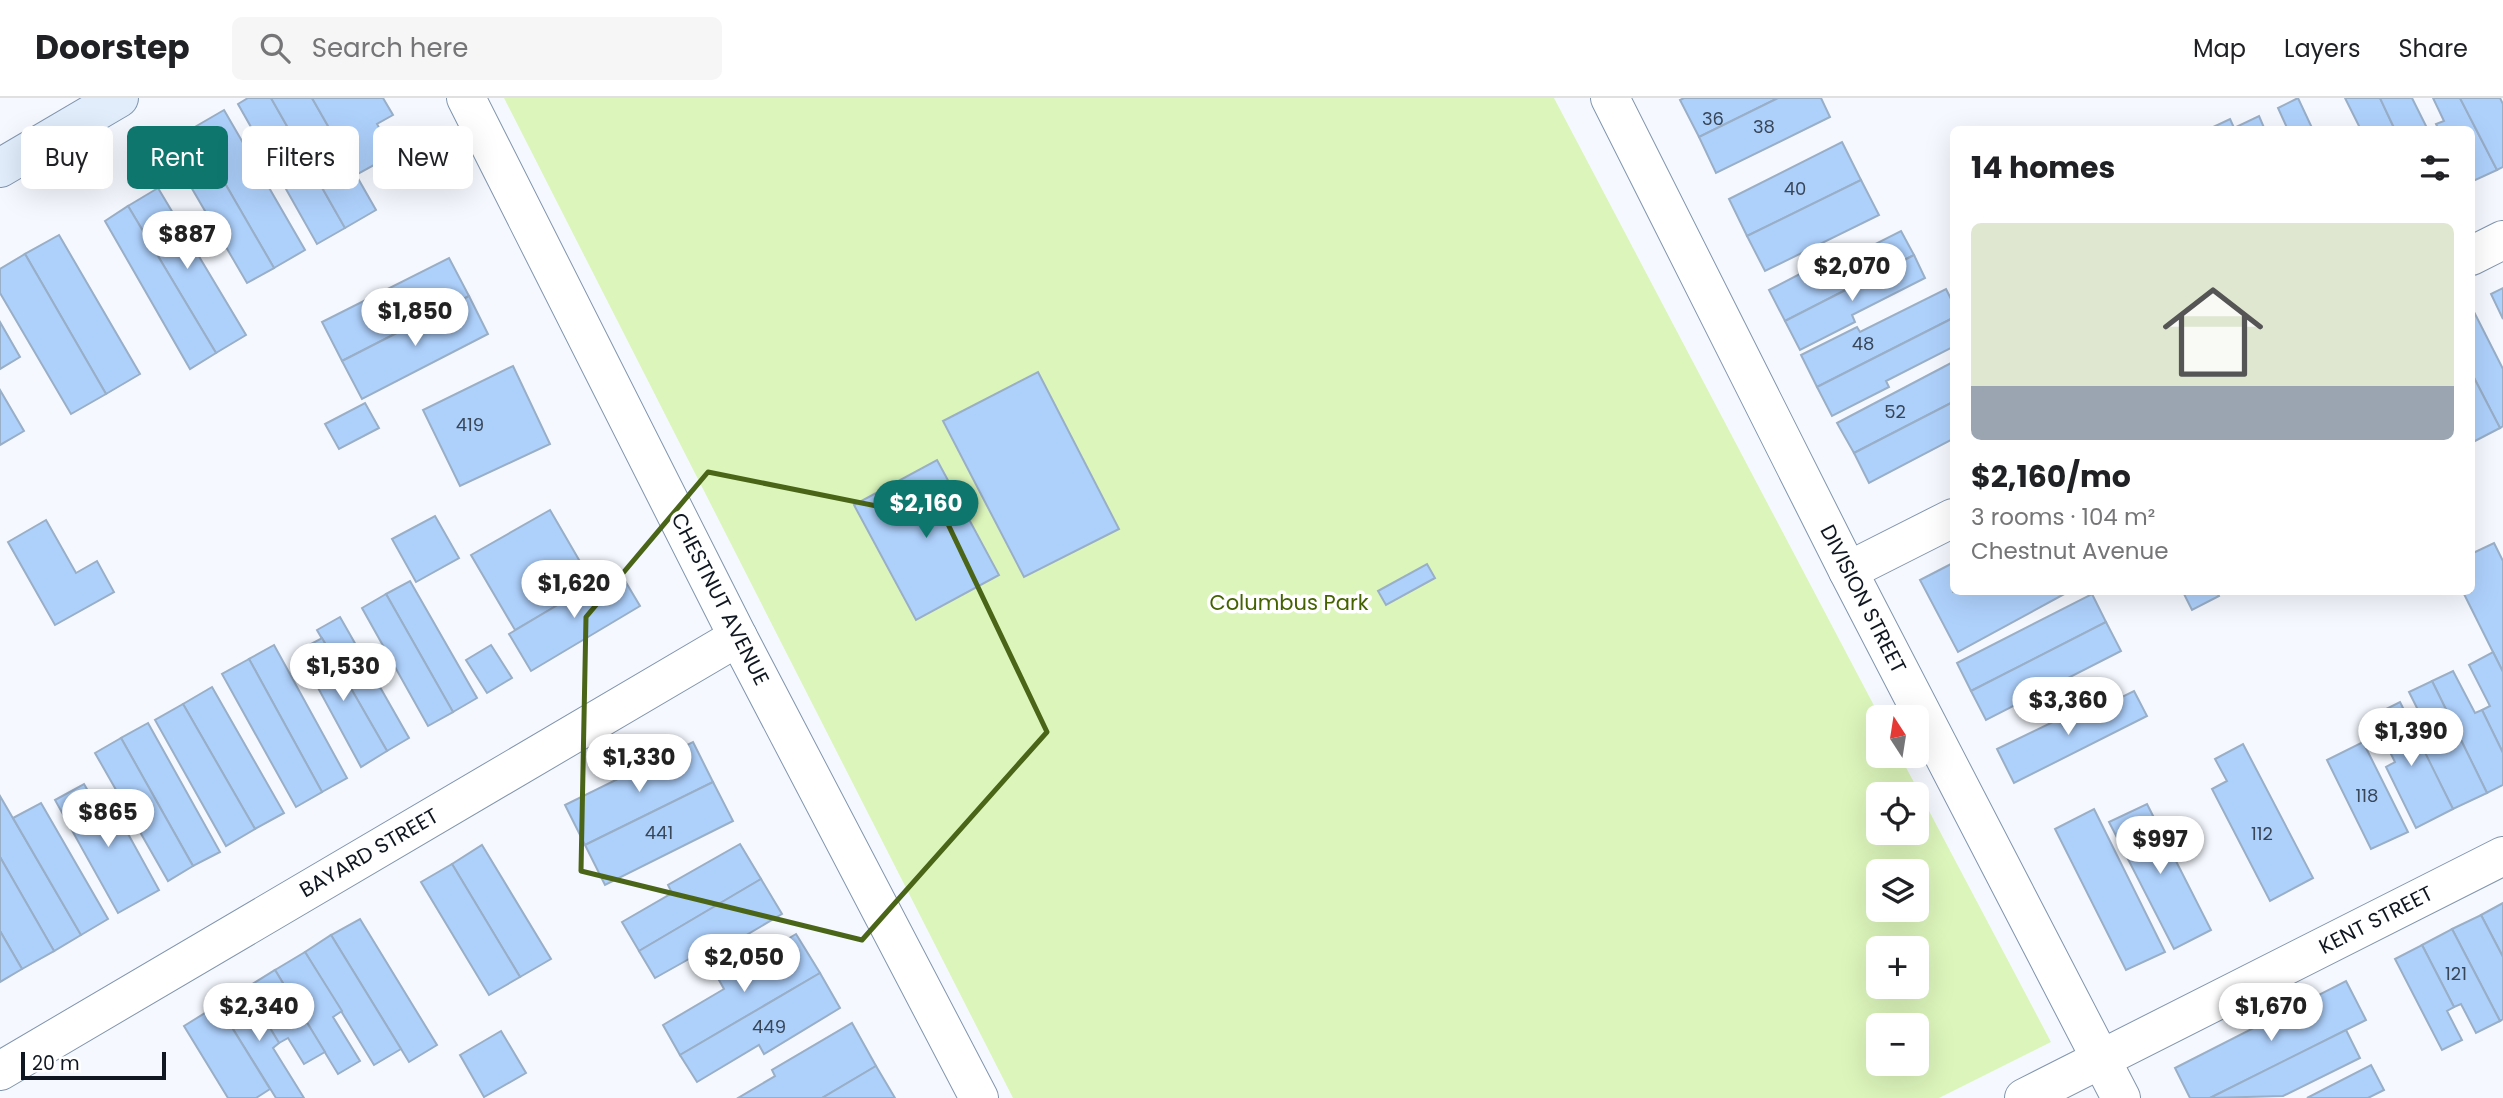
<!DOCTYPE html>
<meta charset="utf-8">
<style>
:root{--surface:#fff;--page:#f6f6f6;--text:#202124;--muted:#757577;--line:#e0e0e0;--accent:#0f766e}
body{margin:0;font-family:Poppins,sans-serif;background:var(--page);color:var(--text);height:100vh;display:flex;flex-direction:column;font-size:26px;white-space:nowrap}
*{box-sizing:border-box;margin:0}
p{font-size:23px;color:var(--muted)}
.icon{flex:none;width:38px;height:38px;fill:none;stroke:currentColor;stroke-width:2;stroke-linecap:round;stroke-linejoin:round}
.map{position:relative;flex:1;overflow:hidden}
.drawer{position:absolute;left:1950px;top:28px;width:525px;height:469px;display:flex;flex-direction:column;background:var(--surface);border-radius:10px;box-shadow:0 7px 28px #0002}
.drawer>*{flex:none}
.hud{position:absolute;left:21px;top:28px;width:665px;height:63px;display:flex;gap:14px}
.needle{width:46px;rotate:348deg}
.controls{position:absolute;left:1866px;top:607px;display:grid;gap:14px}
.controls a{display:grid;place-items:center;width:63px;height:63px;border-radius:10px;background:var(--surface);box-shadow:0 7px 28px #0002;font-size:35px}
.scale{position:absolute;left:21px;bottom:18px;width:145px;box-sizing:border-box;padding-left:7px;border:4px solid #101720;border-top:0;font-size:19px;line-height:24px;white-space:nowrap;color:#101720;-webkit-text-stroke:5px #fff;paint-order:stroke}
.price{position:absolute;translate:-50% -60px;padding:0 16px;border-radius:24px;background:#fff;color:#222;font-size:23px;line-height:46px;filter:drop-shadow(0 2px 4px #0008)}
.price::after{content:'';position:absolute;left:50%;top:42px;width:21px;height:16px;margin-left:-10px;background:inherit;clip-path:polygon(0 0,100% 0,50% 100%)}
.price.selected{background:var(--accent);color:#fff}
ul{padding:0;list-style:none}
li{display:grid;align-content:center;gap:14px;height:371px;padding:0 21px}
li span{display:grid;place-items:center;height:217px;border-radius:10px;color:#555}
li>.icon{margin-inline-start:auto}
span .icon{width:126px;height:126px;fill:#fffc;stroke-width:1}
li b{font-size:30px}
h2{display:flex;justify-content:space-between;align-items:center;height:84px;padding:0 21px;font-size:30px}
.pill{padding:0 24px;border-radius:10px;background:var(--surface);box-shadow:0 7px 28px #0002;font-size:24px;line-height:63px}
.pill.selected{background:var(--accent);color:#fff}
header{display:flex;align-items:center;gap:42px;box-sizing:border-box;height:98px;padding:0 35px;background:var(--surface);border-bottom:2px solid var(--line)}
header strong{font-size:33px}
nav{display:flex;gap:38px;margin-inline-start:auto;font-size:24px}
.search{width:490px;height:63px;background:var(--page);display:flex;align-items:center;gap:18px;box-sizing:border-box;padding:0 24px;border-radius:10px;color:var(--muted);font-size:26px}
.map>svg:first-child{display:block}
</style>
<header>
<strong>Doorstep</strong>
<div class="search"><svg class="icon" aria-label="search" viewBox="0 0 24 24"><circle cx="10" cy="10" r="6"/><path d="M15 15l6 6"/></svg>Search here</div>
<nav><a>Map</a><a>Layers</a><a>Share</a></nav>
</header>
<div class="map">
<svg width="2503" height="1000" viewBox="0 0 2503 1000">
<rect width="100%" height="100%" fill="#f5f9ff"/>
<path fill="#dcf5bb" fill-rule="evenodd" d="M 504,0 L 1554,0 L 1880,619 L 1878,658 L 1900,658 L 2051,944 L 1939,1000 L 1013,1000 ZM 1878,696 L 1916,696 L 1916,735 L 1878,735 ZM 1878,774 L 1916,774 L 1916,812 L 1878,812 ZM 1878,850 L 1916,850 L 1916,889 L 1878,889 ZM 1878,928 L 1916,928 L 1916,966 L 1878,966 Z"/>
<g fill="#aed1fc" stroke="#99aec7" stroke-width="2">
<path d="M 248,0 L 271,0 L 345,130 L 317,146 L 238,6 Z"/>
<path d="M 271,0 L 312,0 L 376,112 L 345,130 Z"/>
<path d="M 312,0 L 383,0 L 393,17 L 377,26 L 394,56 L 356,77 Z"/>
<path d="M 1684,0 L 1778,0 L 1699,39 L 1680,2 Z"/>
<path d="M 1778,0 L 1821,0 L 1830,19 L 1716,75 L 1699,39 Z"/>
<path d="M 2298,0 L 2313,32 L 2288,32 L 2278,10 Z"/>
<path d="M 2345,0 L 2380,0 L 2395,32 L 2361,32 Z"/>
<path d="M 2380,0 L 2412,0 L 2428,32 L 2395,32 Z"/>
<path d="M 2433,0 L 2460,0 L 2497,72 L 2471,84 L 2471,32 L 2439,32 L 2436,26 L 2444,23 Z"/>
<path d="M 2460,0 L 2500,0 L 2503,6 L 2503,69 L 2497,72 Z"/>
<path d="M 224,12 L 305,152 L 274,170 L 193,30 Z"/>
<path d="M 2259,18 L 2265,32 L 2235,32 L 2234,30 Z"/>
<path d="M 2230,21 L 2235,32 L 2209,32 L 2209,31 Z"/>
<path d="M 193,30 L 274,170 L 247,185 L 166,46 Z"/>
<path d="M 1842,44 L 1861,82 L 1747,138 L 1729,101 Z"/>
<path d="M 1861,82 L 1879,117 L 1765,173 L 1747,138 Z"/>
<path d="M 158,90 L 246,237 L 216,255 L 128,108 Z"/>
<path d="M 128,108 L 216,255 L 190,271 L 105,123 Z"/>
<path d="M 1901,133 L 1914,157 L 1785,223 L 1769,192 L 1823,164 L 1826,171 Z"/>
<path d="M 59,137 L 140,276 L 106,296 L 25,156 Z"/>
<path d="M 25,156 L 106,296 L 71,316 L 0,195 L 0,171 Z"/>
<path d="M 1914,157 L 1925,180 L 1852,217 L 1855,224 L 1800,252 L 1785,223 Z"/>
<path d="M 449,160 L 469,198 L 342,263 L 322,224 Z"/>
<path d="M 2503,190 L 2503,221 L 2491,196 Z"/>
<path d="M 1946,191 L 1953,205 L 1953,220 L 1817,289 L 1801,257 L 1857,229 L 1860,234 Z"/>
<path d="M 469,198 L 488,236 L 362,301 L 342,263 Z"/>
<path d="M 2471,208 L 2503,271 L 2503,328 L 2500,330 L 2471,274 Z"/>
<path d="M 1953,220 L 1953,249 L 1886,283 L 1889,289 L 1832,318 L 1817,289 Z"/>
<path d="M 0,224 L 20,259 L 0,271 Z"/>
<path d="M 1953,264 L 1953,304 L 1854,355 L 1837,325 Z"/>
<path d="M 513,268 L 550,346 L 460,388 L 423,312 Z"/>
<path d="M 1038,274 L 1119,431 L 1024,479 L 943,323 Z"/>
<path d="M 2471,274 L 2500,330 L 2473,344 L 2471,339 Z"/>
<path d="M 0,292 L 24,333 L 0,347 Z"/>
<path d="M 1953,304 L 1953,341 L 1869,385 L 1854,355 Z"/>
<path d="M 365,305 L 379,330 L 339,351 L 325,326 Z"/>
<path d="M 937,362 L 999,477 L 916,522 L 854,407 Z"/>
<path d="M 550,412 L 593,486 L 515,532 L 471,457 Z"/>
<path d="M 435,418 L 459,460 L 416,484 L 392,441 Z"/>
<path d="M 46,422 L 76,475 L 97,463 L 114,494 L 55,527 L 8,444 Z"/>
<path d="M 2494,445 L 2503,463 L 2503,574 L 2463,494 L 2471,494 L 2471,456 Z"/>
<path d="M 1953,465 L 1953,494 L 2068,494 L 1958,554 L 1920,482 Z"/>
<path d="M 1427,466 L 1435,480 L 1386,507 L 1378,493 Z"/>
<path d="M 618,471 L 640,508 L 531,573 L 509,536 Z"/>
<path d="M 410,483 L 477,600 L 453,614 L 386,496 Z"/>
<path d="M 2183,494 L 2217,494 L 2219,498 L 2192,512 Z"/>
<path d="M 386,496 L 453,614 L 428,628 L 362,510 Z"/>
<path d="M 2092,496 L 2106,524 L 1971,593 L 1957,565 Z"/>
<path d="M 340,519 L 409,640 L 387,653 L 317,532 Z"/>
<path d="M 2106,524 L 2121,553 L 1986,622 L 1971,593 Z"/>
<path d="M 322,540 L 387,653 L 361,669 L 298,553 Z"/>
<path d="M 274,547 L 347,680 L 322,694 L 249,561 Z"/>
<path d="M 491,547 L 512,580 L 487,595 L 466,562 Z"/>
<path d="M 2493,554 L 2503,574 L 2503,655 L 2482,612 L 2490,608 L 2469,567 Z"/>
<path d="M 249,561 L 322,694 L 296,709 L 222,576 Z"/>
<path d="M 2453,573 L 2475,615 L 2482,612 L 2503,655 L 2503,687 L 2487,695 L 2432,583 Z"/>
<path d="M 2432,583 L 2487,695 L 2453,711 L 2417,640 L 2429,634 L 2409,594 Z"/>
<path d="M 212,589 L 284,715 L 255,731 L 183,606 Z"/>
<path d="M 2134,593 L 2147,618 L 2014,685 L 1997,651 L 2059,621 L 2063,628 Z"/>
<path d="M 2400,604 L 2453,711 L 2416,730 L 2386,669 L 2395,664 L 2372,618 Z"/>
<path d="M 183,606 L 255,731 L 226,748 L 155,622 Z"/>
<path d="M 148,625 L 220,754 L 193,768 L 121,640 Z"/>
<path d="M 121,640 L 193,768 L 168,783 L 95,655 Z"/>
<path d="M 693,644 L 713,684 L 585,747 L 565,707 Z"/>
<path d="M 2363,644 L 2408,734 L 2371,751 L 2327,662 Z"/>
<path d="M 2243,646 L 2313,780 L 2270,803 L 2212,691 L 2227,683 L 2215,661 Z"/>
<path d="M 713,684 L 733,723 L 605,787 L 585,747 Z"/>
<path d="M 84,686 L 99,712 L 111,705 L 159,792 L 118,815 L 55,702 Z"/>
<path d="M 0,698 L 81,837 L 54,853 L 0,759 Z"/>
<path d="M 41,705 L 108,821 L 81,837 L 13,720 Z"/>
<path d="M 2147,706 L 2211,832 L 2174,851 L 2109,724 Z"/>
<path d="M 2094,711 L 2165,854 L 2126,872 L 2055,731 Z"/>
<path d="M 740,746 L 761,781 L 639,853 L 622,824 L 672,795 L 668,787 Z"/>
<path d="M 482,747 L 551,861 L 520,879 L 452,766 Z"/>
<path d="M 0,759 L 54,853 L 22,871 L 0,833 Z"/>
<path d="M 452,766 L 520,879 L 489,897 L 421,784 Z"/>
<path d="M 761,781 L 782,816 L 709,859 L 705,852 L 655,880 L 639,853 Z"/>
<path d="M 2503,805 L 2503,859 L 2481,817 Z"/>
<path d="M 2481,817 L 2503,859 L 2503,921 L 2500,923 L 2452,831 Z"/>
<path d="M 360,821 L 437,947 L 409,964 L 331,837 Z"/>
<path d="M 2452,831 L 2500,923 L 2476,935 L 2461,906 L 2454,909 L 2422,847 Z"/>
<path d="M 0,833 L 22,871 L 0,884 Z"/>
<path d="M 796,836 L 820,875 L 680,957 L 663,927 L 724,891 L 719,882 Z"/>
<path d="M 331,837 L 401,951 L 374,967 L 305,854 Z"/>
<path d="M 2422,847 L 2454,909 L 2447,913 L 2462,942 L 2442,952 L 2395,861 Z"/>
<path d="M 305,854 L 342,913 L 333,919 L 360,963 L 338,976 L 275,872 Z"/>
<path d="M 275,872 L 325,954 L 304,966 L 288,940 L 279,945 L 246,890 Z"/>
<path d="M 820,875 L 840,910 L 764,956 L 759,947 L 697,984 L 680,957 Z"/>
<path d="M 2346,883 L 2366,922 L 2210,1000 L 2190,1000 L 2175,970 Z"/>
<path d="M 246,890 L 279,945 L 273,950 L 304,1000 L 276,1000 L 218,907 Z"/>
<path d="M 218,907 L 270,991 L 256,1000 L 228,1000 L 184,928 Z"/>
<path d="M 852,925 L 876,968 L 822,1000 L 738,1000 L 775,978 L 772,972 Z"/>
<path d="M 2346,932 L 2360,960 L 2283,998 L 2210,1000 Z"/>
<path d="M 501,933 L 526,975 L 484,999 L 460,957 Z"/>
<path d="M 2371,967 L 2384,992 L 2368,1000 L 2307,1000 Z"/>
<path d="M 876,968 L 895,1000 L 822,1000 Z"/>
</g>
<g fill="none" stroke-linecap="round" stroke-linejoin="round">
<defs>
<g id="minor">
<path d="M 466,0 L 738,539 L 979,1000"/>
<path d="M 1610,0 L 1848,473 L 2121,1000"/>
<path d="M 2471,158 L 2503,142"/>
<path d="M 1848,473 L 1953,420"/>
<path d="M 0,973 L 738,539"/>
<path d="M 2024,1000 L 2503,758"/>
</g>
<path id="secondary" d="M 0,70 L 119,0"/>
</defs>
<use href="#minor" stroke="#8195ae" stroke-width="40"/>
<use href="#secondary" stroke="#8195ae" stroke-width="40"/>
<use href="#minor" stroke="#fff" stroke-width="38"/>
<use href="#secondary" stroke="#e1edfb" stroke-width="38"/>
</g>
<path fill="none" stroke="#4a6517" stroke-width="5" stroke-linejoin="round" d="M 708,374 L 946,422 L 1047,634 L 862,842 L 581,773 L 586,519 Z"/>
<g text-anchor="middle" stroke-width="7" stroke-linejoin="round" paint-order="stroke">
<g font-size="18" fill="#384657">
<text x="1713" y="27">36</text>
<text x="1764" y="35">38</text>
<text x="1795" y="97">40</text>
<text x="1863" y="252">48</text>
<text x="1895" y="320">52</text>
<text x="470" y="333">419</text>
<text x="2367" y="704">118</text>
<text x="659" y="741">441</text>
<text x="2262" y="742">112</text>
<text x="2456" y="882">121</text>
<text x="769" y="935">449</text>
</g>
<g font-size="21" fill="#101720" stroke="#fff">
<text transform="translate(720 501) rotate(63)" y="7">CHESTNUT AVENUE</text>
<text transform="translate(1863 501) rotate(63)" y="7">DIVISION STREET</text>
<text transform="translate(369 755) rotate(-30)" y="7">BAYARD STREET</text>
<text transform="translate(2376 822) rotate(-27)" y="7">KENT STREET</text>
</g>
<g font-size="21" fill="#446200" stroke="#fff">
<text x="1289" y="512">Columbus Park</text>
</g>
</g>
</svg>
<div class="controls">
<a><svg class="needle" viewBox="-14 -14 28 28"><path d="M0-13l5 13h-10z" fill="#e53935"/><path d="M0 13l5-13h-10z" fill="#757577"/></svg></a>
<a><svg class="icon" aria-label="locate" viewBox="0 0 24 24"><circle cx="12" cy="12" r="6"/><path d="M12 2v4M12 18v4M2 12h4M18 12h4"/></svg></a>
<a><svg class="icon" aria-label="layers" viewBox="0 0 24 24"><path d="M12 4l9 5-9 5-9-5zM3 14l9 5 9-5"/></svg></a>
<a>+</a>
<a>−</a>
</div>
<div class="scale">20 m</div>
<b class="price" style="left:187px;top:173px">$887</b>
<b class="price" style="left:1852px;top:205px">$2,070</b>
<b class="price" style="left:415px;top:250px">$1,850</b>
<b class="price selected" style="left:926px;top:442px">$2,160</b>
<b class="price" style="left:574px;top:522px">$1,620</b>
<b class="price" style="left:343px;top:605px">$1,530</b>
<b class="price" style="left:2068px;top:639px">$3,360</b>
<b class="price" style="left:2411px;top:670px">$1,390</b>
<b class="price" style="left:639px;top:696px">$1,330</b>
<b class="price" style="left:108px;top:751px">$865</b>
<b class="price" style="left:2160px;top:778px">$997</b>
<b class="price" style="left:744px;top:896px">$2,050</b>
<b class="price" style="left:259px;top:945px">$2,340</b>
<b class="price" style="left:2271px;top:945px">$1,670</b>
<div class="hud">
<a class="pill">Buy</a>
<a class="pill selected">Rent</a>
<a class="pill">Filters</a>
<a class="pill">New</a>
</div>
<section class="drawer">
<h2>14 homes<svg class="icon" aria-label="filters" viewBox="0 0 24 24"><path d="M4 7h16M4 17h16"/><circle cx="9" cy="7" r="2"/><circle cx="15" cy="17" r="2"/></svg></h2>
<ul>
<li><span style="background:linear-gradient(#dfe7d0 75%,#9aa5b1 0)"><svg class="icon" aria-label="home" viewBox="0 0 24 24"><path d="M3 11l9-7 9 7M6 9v11h12V9"/></svg></span><div><b>$2,160/mo</b><p>3 rooms · 104 m²</p><p>Chestnut Avenue</p></div></li>
</ul>
</section>
</div>
